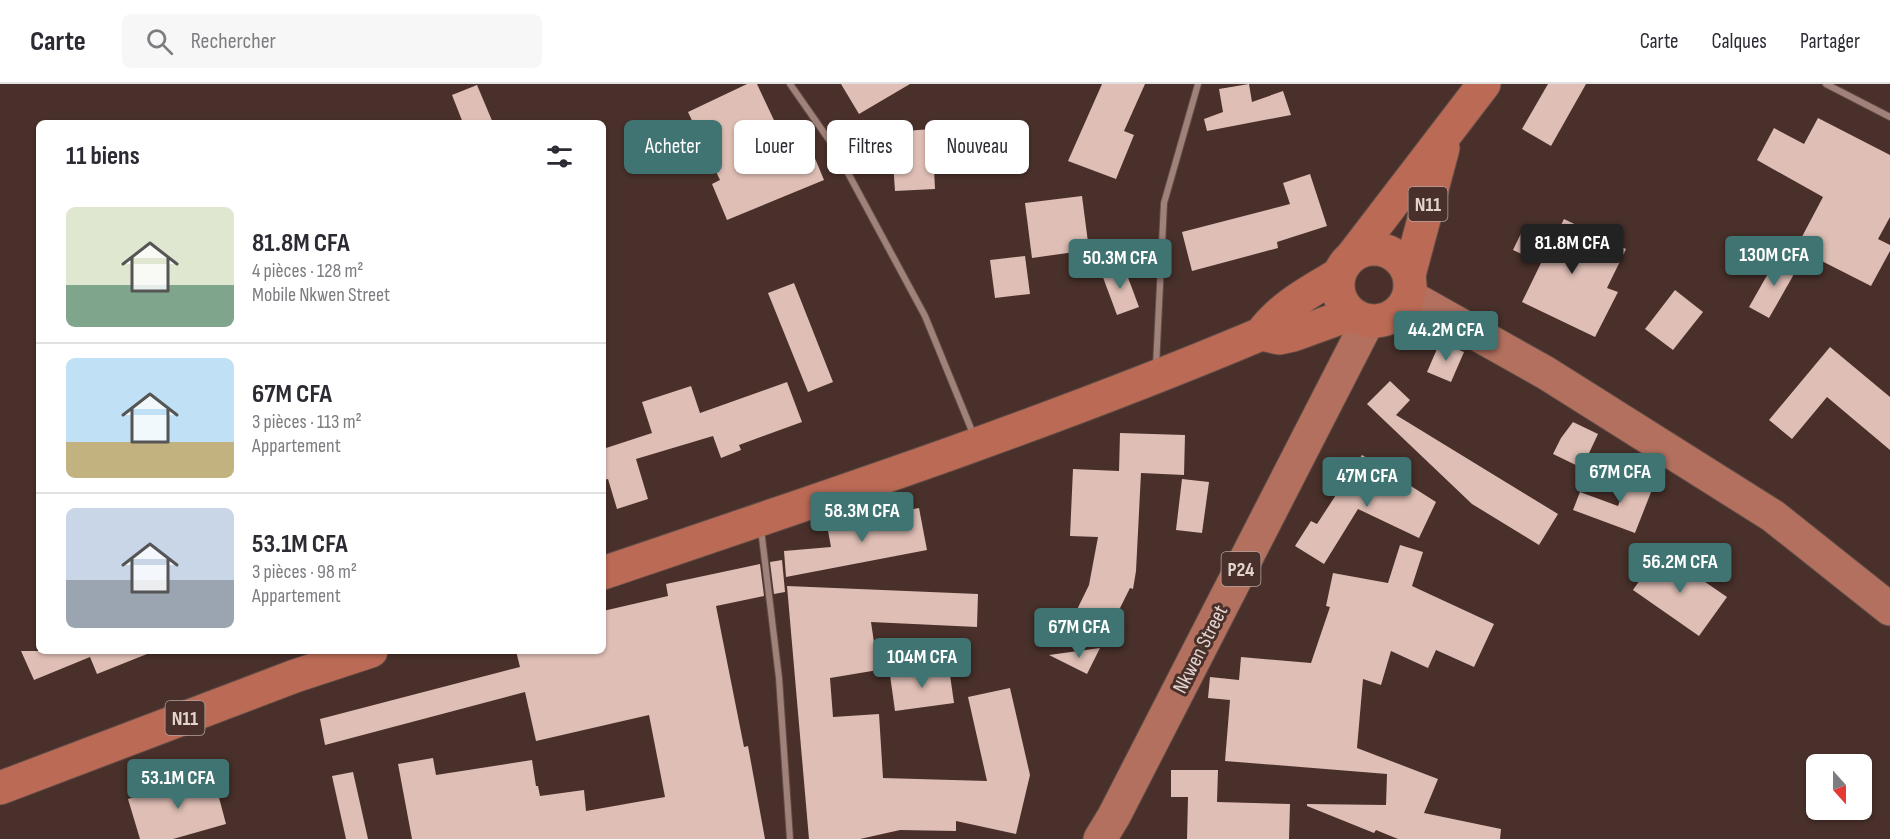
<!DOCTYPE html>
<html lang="fr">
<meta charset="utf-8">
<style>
:root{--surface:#fff;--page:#f7f7f7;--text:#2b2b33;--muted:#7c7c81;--line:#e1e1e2;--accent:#3f7473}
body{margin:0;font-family:"Sofia Sans Condensed",sans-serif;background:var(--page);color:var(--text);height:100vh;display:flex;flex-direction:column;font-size:22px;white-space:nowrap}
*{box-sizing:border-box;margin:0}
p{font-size:20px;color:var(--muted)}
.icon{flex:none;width:33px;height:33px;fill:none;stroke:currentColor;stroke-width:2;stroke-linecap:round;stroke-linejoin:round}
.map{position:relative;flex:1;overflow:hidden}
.drawer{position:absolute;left:36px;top:36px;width:570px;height:534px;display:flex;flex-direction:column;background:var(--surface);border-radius:9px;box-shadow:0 2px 4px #0004}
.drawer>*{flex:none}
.guide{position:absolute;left:624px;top:36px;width:570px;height:54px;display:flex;gap:12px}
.needle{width:39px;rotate:159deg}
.tools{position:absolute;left:1806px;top:670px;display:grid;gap:12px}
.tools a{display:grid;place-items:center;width:66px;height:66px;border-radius:9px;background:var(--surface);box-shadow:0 2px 4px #0004;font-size:30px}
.price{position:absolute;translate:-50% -51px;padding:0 14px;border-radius:6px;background:var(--accent);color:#fff;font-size:20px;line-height:39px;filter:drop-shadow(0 2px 3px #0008)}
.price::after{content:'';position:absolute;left:50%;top:36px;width:18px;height:14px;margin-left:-9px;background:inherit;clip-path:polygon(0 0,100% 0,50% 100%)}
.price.on{background:#222;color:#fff}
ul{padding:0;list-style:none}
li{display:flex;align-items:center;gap:18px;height:150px;padding:0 30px}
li+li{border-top:2px solid var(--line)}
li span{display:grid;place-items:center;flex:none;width:168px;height:120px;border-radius:9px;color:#555}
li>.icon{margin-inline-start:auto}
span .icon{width:72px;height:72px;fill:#fffc;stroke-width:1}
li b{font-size:26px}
h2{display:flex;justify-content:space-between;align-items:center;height:72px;padding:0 30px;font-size:26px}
.pill{padding:0 21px;border-radius:9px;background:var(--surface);box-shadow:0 2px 4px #0004;font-size:21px;line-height:54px}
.pill.on{background:var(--accent);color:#fff}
header{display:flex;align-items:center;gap:36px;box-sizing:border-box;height:84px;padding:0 30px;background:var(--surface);border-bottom:2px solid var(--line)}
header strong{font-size:28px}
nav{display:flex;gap:33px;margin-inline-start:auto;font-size:21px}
.search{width:420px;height:54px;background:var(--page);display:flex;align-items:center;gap:15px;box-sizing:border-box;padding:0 21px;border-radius:9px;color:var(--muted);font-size:22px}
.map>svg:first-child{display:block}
</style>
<header>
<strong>Carte</strong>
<div class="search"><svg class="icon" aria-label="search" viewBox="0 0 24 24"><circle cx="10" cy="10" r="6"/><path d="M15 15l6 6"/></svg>Rechercher</div>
<nav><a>Carte</a><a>Calques</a><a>Partager</a></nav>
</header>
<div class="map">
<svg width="1890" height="755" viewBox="0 0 1890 755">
<rect width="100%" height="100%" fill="#49302a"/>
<g fill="#debeb5">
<path d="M 747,0 L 757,0 L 789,68 L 809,60 L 824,96 L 727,136 L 712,100 L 720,96 L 688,28 Z"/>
<path d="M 841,0 L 910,0 L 859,30 Z"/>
<path d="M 1102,0 L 1145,0 L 1124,47 L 1134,51 L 1116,95 L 1068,77 Z"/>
<path d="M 1249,0 L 1252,18 L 1283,7 L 1291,31 L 1207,47 L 1204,35 L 1223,28 L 1219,5 Z"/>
<path d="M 1548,0 L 1586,0 L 1551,62 L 1522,45 Z"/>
<path d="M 477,1 L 493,39 L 463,39 L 452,11 Z"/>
<path d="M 1818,34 L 1890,71 L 1890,133 L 1878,155 L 1890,161 L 1890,167 L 1871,202 L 1796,164 L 1823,113 L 1757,76 L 1774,44 L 1804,60 Z"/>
<path d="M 932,45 L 935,105 L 895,107 L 891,48 Z"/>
<path d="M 1310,90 L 1327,142 L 1277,158 L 1278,164 L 1192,187 L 1182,148 L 1290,120 L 1283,99 Z"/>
<path d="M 1082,112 L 1089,166 L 1032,174 L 1025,119 Z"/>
<path d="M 1564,135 L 1626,165 L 1607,204 L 1618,208 L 1595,253 L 1522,218 L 1541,179 L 1513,166 L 1525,141 L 1554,155 Z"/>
<path d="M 1025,172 L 1030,210 L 995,214 L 990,176 Z"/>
<path d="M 1778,172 L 1798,183 L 1769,234 L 1749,223 Z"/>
<path d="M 1123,180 L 1139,223 L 1117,231 L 1101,188 Z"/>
<path d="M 794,199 L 833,298 L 808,308 L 768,209 Z"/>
<path d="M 1675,206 L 1703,228 L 1673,266 L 1645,245 Z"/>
<path d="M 1440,258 L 1464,268 L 1451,298 L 1427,288 Z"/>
<path d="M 1830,263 L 1890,313 L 1890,366 L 1827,313 L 1792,355 L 1769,336 Z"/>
<path d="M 1390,297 L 1410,316 L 1396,331 L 1558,430 L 1539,461 L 1472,420 L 1367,320 Z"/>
<path d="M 787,298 L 802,338 L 739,361 L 741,366 L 721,374 L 713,352 L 636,375 L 648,415 L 617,425 L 608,395 L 603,396 L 603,365 L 652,349 L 642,318 L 691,302 L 700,329 Z"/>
<path d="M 1573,338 L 1598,350 L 1582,384 L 1553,370 L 1561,354 Z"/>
<path d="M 1120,349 L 1185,351 L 1184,391 L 1141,389 L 1136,487 L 1133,505 L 1130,504 L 1107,550 L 1066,548 L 1089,501 L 1098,453 L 1070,452 L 1073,385 L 1119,387 Z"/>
<path d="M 1362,371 L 1436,418 L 1419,454 L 1358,425 L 1324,480 L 1295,462 L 1311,437 L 1317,440 Z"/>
<path d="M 1630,388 L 1655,398 L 1635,449 L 1573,426 L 1580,408 L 1618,422 Z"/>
<path d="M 1182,395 L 1209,398 L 1202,449 L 1176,446 Z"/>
<path d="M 919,424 L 927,466 L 786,493 L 784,467 L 831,463 L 827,441 Z"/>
<path d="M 1400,461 L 1423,468 L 1412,502 L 1494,540 L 1474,583 L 1436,566 L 1428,584 L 1391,567 L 1381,601 L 1363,595 L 1357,664 L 1438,695 L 1424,729 L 1501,745 L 1500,755 L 1398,755 L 1376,746 L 1374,749 L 1307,722 L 1307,720 L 1386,721 L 1387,690 L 1225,677 L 1230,616 L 1208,614 L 1210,593 L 1239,596 L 1241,573 L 1311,579 L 1330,523 L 1326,522 L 1333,489 L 1388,499 Z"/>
<path d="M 1660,467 L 1727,513 L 1699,552 L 1633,506 Z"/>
<path d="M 782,476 L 785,508 L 774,510 L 770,478 Z"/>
<path d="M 760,480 L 764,512 L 716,522 L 744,663 L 748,662 L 765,755 L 412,755 L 398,680 L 433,674 L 436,691 L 532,676 L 536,702 L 538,702 L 540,712 L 584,706 L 586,727 L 665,713 L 649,631 L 536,657 L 525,608 L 325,661 L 320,635 L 520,583 L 516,567 L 603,567 L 603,527 L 668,512 L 666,500 Z"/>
<path d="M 787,502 L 978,510 L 977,543 L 871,538 L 878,586 L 830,594 L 833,633 L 879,630 L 883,694 L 987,697 L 968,613 L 1010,604 L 1030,691 L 1016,750 L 956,737 L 956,747 L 900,746 L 860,755 L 809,755 Z"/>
<path d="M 1100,564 L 1087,590 L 1049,571 Z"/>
<path d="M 21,567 L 151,567 L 152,568 L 97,590 L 90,573 L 34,596 Z"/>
<path d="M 949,584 L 954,619 L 895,627 L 890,591 Z"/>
<path d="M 1171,686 L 1218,686 L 1217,718 L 1290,720 L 1289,755 L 1187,755 L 1188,713 L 1171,713 Z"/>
<path d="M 353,688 L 368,755 L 346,755 L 332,692 Z"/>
<path d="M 213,691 L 226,740 L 173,755 L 140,755 L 128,715 Z"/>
</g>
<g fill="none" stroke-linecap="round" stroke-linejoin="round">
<defs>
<g id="minor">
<path d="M 790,0 L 834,63 L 925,232 L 974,352"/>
<path d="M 1826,0 L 1890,33"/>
<path d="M 1156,282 L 1164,119 L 1198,0"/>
<path d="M 761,445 L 779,594 L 790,755"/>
</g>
<g id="primary">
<path d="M 1409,212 L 1546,289 L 1773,432 L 1890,525"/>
<path d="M 1100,755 L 1114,732 L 1368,237"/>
</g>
<g id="trunk">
<circle cx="1374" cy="201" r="36"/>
<path d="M 1353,171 L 1484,0"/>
<path d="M 1409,191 L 1443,64"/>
<path d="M 1261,250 L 1279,254 L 1293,251 L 1351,230"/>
<path d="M 603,489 C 824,414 1045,341 1261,250 C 1281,222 1310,208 1339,190"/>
<path d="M 0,704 L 295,592 L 371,567"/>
</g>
</defs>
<use href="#minor" stroke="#624d47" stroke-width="8"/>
<use href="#primary" stroke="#624d47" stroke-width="35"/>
<use href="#trunk" stroke="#624d47" stroke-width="35"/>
<use href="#minor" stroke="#a0827a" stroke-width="6"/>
<use href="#primary" stroke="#b3705e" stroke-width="33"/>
<use href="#trunk" stroke="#ba6a55" stroke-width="33"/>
</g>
<g text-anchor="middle" stroke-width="6" stroke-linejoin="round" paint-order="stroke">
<g fill="#49302a" stroke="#b6a39e" stroke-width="1.5">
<rect x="1408.5" y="103" width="39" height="34" rx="4.5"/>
<rect x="1221.5" y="468" width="39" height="34" rx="4.5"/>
<rect x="165.5" y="617" width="39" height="34" rx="4.5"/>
</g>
<g font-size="20" font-weight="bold" fill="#e4d4cf">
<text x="1428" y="127">N11</text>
<text x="1241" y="492">P24</text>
<text x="185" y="641">N11</text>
</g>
<g font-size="21" fill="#e4d4cf" stroke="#49302a">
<text transform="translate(1200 565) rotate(-63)" y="7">Nkwen Street</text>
</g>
</g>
</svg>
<div class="tools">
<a><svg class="needle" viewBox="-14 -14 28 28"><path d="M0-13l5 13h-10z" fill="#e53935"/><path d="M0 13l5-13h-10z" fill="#7c7c81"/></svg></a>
</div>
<b class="price on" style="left:1572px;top:191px">81.8M CFA</b>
<b class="price" style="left:1774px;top:203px">130M CFA</b>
<b class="price" style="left:1120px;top:206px">50.3M CFA</b>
<b class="price" style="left:1446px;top:278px">44.2M CFA</b>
<b class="price" style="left:1620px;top:420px">67M CFA</b>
<b class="price" style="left:1367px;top:424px">47M CFA</b>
<b class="price" style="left:862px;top:459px">58.3M CFA</b>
<b class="price" style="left:1680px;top:510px">56.2M CFA</b>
<b class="price" style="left:1079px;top:575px">67M CFA</b>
<b class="price" style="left:922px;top:605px">104M CFA</b>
<b class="price" style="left:178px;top:726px">53.1M CFA</b>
<div class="guide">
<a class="pill on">Acheter</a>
<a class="pill">Louer</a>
<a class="pill">Filtres</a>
<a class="pill">Nouveau</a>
</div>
<section class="drawer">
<h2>11 biens<svg class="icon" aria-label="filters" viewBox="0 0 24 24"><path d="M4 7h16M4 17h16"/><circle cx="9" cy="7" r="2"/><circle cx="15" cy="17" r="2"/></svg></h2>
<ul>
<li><span style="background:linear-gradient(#dfe7d0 65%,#7fa58c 0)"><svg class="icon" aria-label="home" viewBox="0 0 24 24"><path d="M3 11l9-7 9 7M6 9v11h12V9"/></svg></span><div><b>81.8M CFA</b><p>4 pièces · 128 m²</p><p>Mobile Nkwen Street</p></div></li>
<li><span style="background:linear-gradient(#bfe0f5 70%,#c2b280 0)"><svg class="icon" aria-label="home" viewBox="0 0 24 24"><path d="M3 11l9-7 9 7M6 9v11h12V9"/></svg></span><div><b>67M CFA</b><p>3 pièces · 113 m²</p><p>Appartement</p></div></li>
<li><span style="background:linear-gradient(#c9d6e8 60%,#9aa5b1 0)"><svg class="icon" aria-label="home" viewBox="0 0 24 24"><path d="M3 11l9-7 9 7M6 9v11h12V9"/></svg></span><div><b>53.1M CFA</b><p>3 pièces · 98 m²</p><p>Appartement</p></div></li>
</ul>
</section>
</div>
